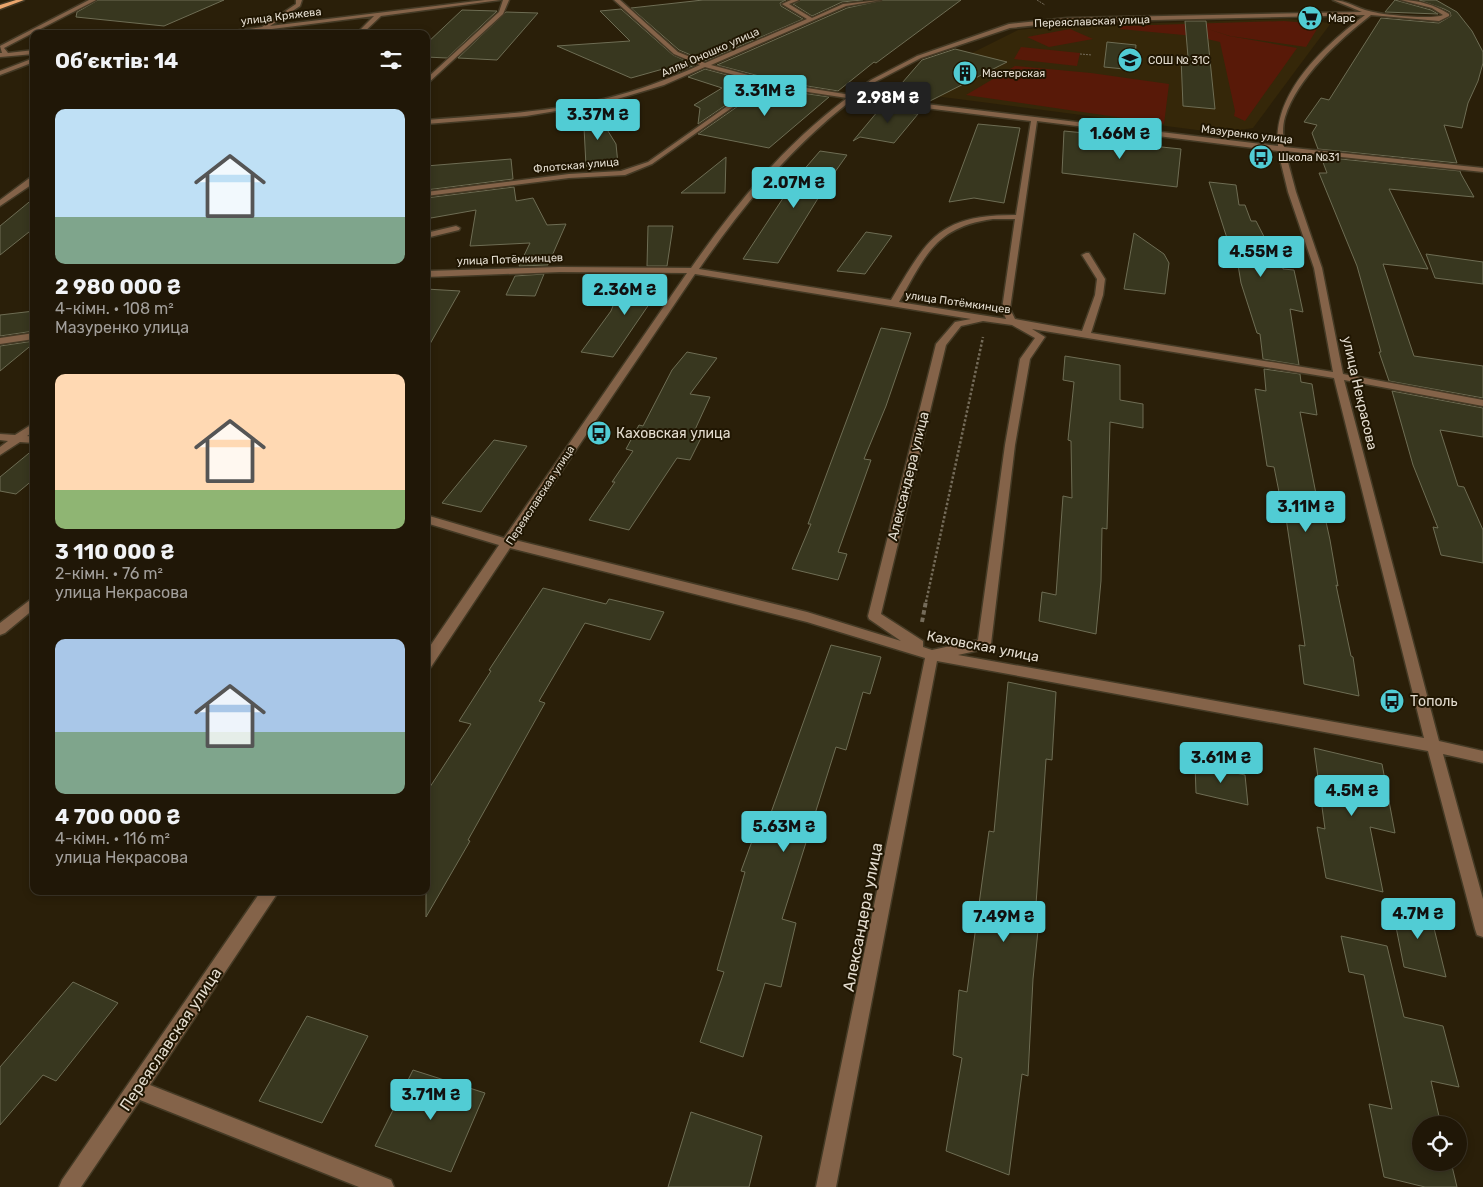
<!DOCTYPE html>
<html lang="uk">
<meta charset="utf-8">
<style>
:root{--surface:#201707;--page:#2d2415;--text:#f1f3f6;--muted:#a29f9b;--line:#3d3628;--accent:#51ccd4}
body{margin:0;font-family:Rubik,sans-serif;background:var(--page);color:var(--text);height:100vh;display:flex;flex-direction:column;font-size:19px;white-space:nowrap}
*{box-sizing:border-box;margin:0}
p{font-size:16px;color:var(--muted)}
.icon{flex:none;width:28px;height:28px;fill:none;stroke:currentColor;stroke-width:2;stroke-linecap:round;stroke-linejoin:round}
.map{position:relative;flex:1;overflow:hidden}
.side{position:absolute;left:30px;top:30px;width:400px;height:865px;display:flex;flex-direction:column;background:var(--surface);border-radius:10px;box-shadow:0 2px 8px #0003,0 0 0 1px var(--line)}
.side>*{flex:none}
.controls{position:absolute;left:1412px;top:1116px;display:grid;gap:10px}
.controls a{display:grid;place-items:center;width:55px;height:55px;border-radius:50%;background:var(--surface);box-shadow:0 2px 8px #0003,0 0 0 1px var(--line);font-size:25px}
.price{position:absolute;translate:-50% -42px;padding:0 11px;border-radius:5px;background:var(--accent);color:#111;font-size:16px;line-height:32px;filter:drop-shadow(0 1px 2px #0008)}
.price::after{content:'';position:absolute;left:50%;top:30px;width:15px;height:11px;margin-left:-8px;background:inherit;clip-path:polygon(0 0,100% 0,50% 100%)}
.price.selected{background:#222;color:#fff}
ul{padding:0;list-style:none}
li{display:grid;align-content:center;gap:10px;height:265px;padding:0 25px}
li span{display:grid;place-items:center;height:155px;border-radius:10px;color:#555}
li>.icon{margin-inline-start:auto}
span .icon{width:90px;height:90px;fill:#fffc;stroke-width:1}
li b{font-size:21px}
h2{display:flex;justify-content:space-between;align-items:center;height:60px;padding:0 25px;font-size:21px}
.map>svg:first-child{display:block}
</style>
<div class="map">
<svg width="1483" height="1187" viewBox="0 0 1483 1187">
<rect width="100%" height="100%" fill="#2a1f09"/>
<path fill="#352709" d="M 1288,19 L 1331,23 L 1253,128 L 1220,133 L 896,91 L 1018,30 L 1059,26 Z"/>
<g fill="#581908">
<path d="M 1284,21 L 1320,24 L 1306,47 L 1230,36 L 1208,29 L 1229,36 L 1297,48 L 1245,121 L 1234,116 L 1235,111 L 1220,42 L 1194,36 L 1120,29 L 1121,26 Z"/>
<path d="M 1070,29 L 1093,39 L 1049,47 L 1027,37 Z"/>
<path d="M 1021,47 L 1080,53 L 1077,66 L 1014,59 Z"/>
<path d="M 1015,66 L 1091,73 L 1169,84 L 1164,124 L 966,95 Z"/>
</g>
<g fill="#38371f" stroke="#6e6d54">
<path d="M 98,0 L 224,0 L 164,26 L 76,17 L 77,12 Z"/>
<path d="M 703,0 L 786,0 L 780,3 L 781,6 L 803,19 L 705,61 L 679,50 L 631,8 Z"/>
<path d="M 801,0 L 863,0 L 842,2 L 812,16 L 793,4 Z"/>
<path d="M 883,0 L 961,0 L 876,63 L 874,62 L 838,91 L 782,82 L 717,65 L 847,8 Z"/>
<path d="M 1395,0 L 1431,10 L 1438,14 L 1385,12 Z"/>
<path d="M 1419,0 L 1436,0 L 1457,12 L 1472,31 L 1483,52 L 1483,63 L 1478,81 L 1468,103 L 1462,128 L 1444,125 L 1457,163 L 1318,149 L 1312,133 L 1317,125 L 1304,122 L 1321,98 L 1329,100 L 1381,18 L 1439,23 L 1451,16 L 1450,12 L 1444,9 Z"/>
<path d="M 621,9 L 673,55 L 695,65 L 676,73 L 663,69 L 631,78 L 557,46 L 630,41 L 600,11 Z"/>
<path d="M 462,10 L 497,11 L 447,58 L 426,57 L 426,44 Z"/>
<path d="M 506,12 L 538,13 L 497,60 L 458,58 Z"/>
<path d="M 1185,21 L 1206,21 L 1215,109 L 1183,106 L 1181,57 L 1188,57 Z"/>
<path d="M 1107,42 L 1136,45 L 1134,70 L 1104,67 Z"/>
<path d="M 955,49 L 1007,62 L 928,102 L 889,98 L 922,60 Z"/>
<path d="M 705,69 L 753,82 L 745,92 L 698,124 L 700,108 L 694,105 L 722,88 L 688,77 Z"/>
<path d="M 762,84 L 782,90 L 829,97 L 769,148 L 698,134 L 751,97 Z"/>
<path d="M 883,105 L 916,109 L 907,113 L 918,114 L 894,143 L 860,137 L 853,141 Z"/>
<path d="M 593,107 L 616,144 L 618,164 L 586,166 L 583,108 Z"/>
<path d="M 978,124 L 1020,128 L 1004,203 L 974,198 L 949,202 Z"/>
<path d="M 1064,131 L 1095,134 L 1094,137 L 1123,141 L 1123,143 L 1181,149 L 1177,187 L 1062,173 Z"/>
<path d="M 820,151 L 847,155 L 830,179 L 778,263 L 743,259 L 795,180 Z"/>
<path d="M 726,157 L 725,193 L 681,193 Z"/>
<path d="M 1321,157 L 1460,171 L 1461,174 L 1474,197 L 1389,189 L 1428,269 L 1383,264 L 1414,356 L 1483,366 L 1483,398 L 1389,381 L 1379,352 L 1381,352 L 1357,266 L 1319,173 L 1327,173 Z"/>
<path d="M 511,159 L 513,179 L 426,190 L 426,166 Z"/>
<path d="M 1209,182 L 1236,185 L 1239,205 L 1245,205 L 1251,221 L 1256,221 L 1278,264 L 1283,264 L 1283,269 L 1294,270 L 1303,312 L 1290,309 L 1299,365 L 1263,359 L 1260,334 L 1257,333 L 1241,283 L 1237,259 L 1234,260 Z"/>
<path d="M 514,187 L 516,201 L 533,198 L 547,225 L 566,224 L 548,265 L 519,266 L 530,243 L 470,246 L 476,210 L 431,218 L 426,206 L 426,198 Z"/>
<path d="M 34,198 L 34,228 L 0,255 L 0,226 Z"/>
<path d="M 648,226 L 673,226 L 667,266 L 647,266 Z"/>
<path d="M 866,232 L 892,236 L 865,274 L 837,271 Z"/>
<path d="M 1134,233 L 1164,254 L 1169,263 L 1165,294 L 1124,289 Z"/>
<path d="M 1426,254 L 1483,262 L 1483,284 L 1435,278 Z"/>
<path d="M 544,274 L 535,296 L 506,295 L 515,276 Z"/>
<path d="M 646,275 L 666,275 L 663,301 L 652,300 L 613,357 L 581,352 L 611,311 L 620,288 L 646,289 Z"/>
<path d="M 426,289 L 460,291 L 426,351 Z"/>
<path d="M 34,311 L 34,331 L 0,336 L 0,315 Z"/>
<path d="M 881,328 L 911,333 L 886,406 L 864,459 L 871,460 L 838,552 L 847,554 L 838,580 L 792,569 L 811,524 L 808,524 Z"/>
<path d="M 34,341 L 34,343 L 0,371 L 0,346 Z"/>
<path d="M 687,352 L 717,358 L 690,394 L 710,397 L 693,434 L 702,436 L 690,460 L 677,458 L 629,530 L 589,520 L 615,482 L 612,482 L 633,451 L 626,449 L 639,425 L 643,426 L 672,370 Z"/>
<path d="M 1065,356 L 1120,365 L 1120,400 L 1143,404 L 1143,428 L 1110,422 L 1107,529 L 1102,528 L 1101,581 L 1096,634 L 1039,621 L 1042,592 L 1056,595 L 1063,496 L 1072,498 L 1071,441 L 1068,440 L 1074,382 L 1063,380 Z"/>
<path d="M 1264,369 L 1300,374 L 1301,382 L 1312,384 L 1317,415 L 1300,412 L 1317,499 L 1321,499 L 1330,540 L 1338,586 L 1336,585 L 1351,656 L 1353,657 L 1359,696 L 1304,684 L 1299,645 L 1305,646 L 1286,518 L 1284,517 L 1274,467 L 1267,466 L 1255,389 L 1266,391 Z"/>
<path d="M 1392,391 L 1483,408 L 1483,437 L 1440,430 L 1458,486 L 1464,487 L 1483,530 L 1483,563 L 1441,555 L 1433,527 L 1438,528 L 1413,465 Z"/>
<path d="M 494,440 L 527,446 L 481,512 L 442,503 Z"/>
<path d="M 34,449 L 34,479 L 16,494 L 0,491 L 0,477 Z"/>
<path d="M 543,588 L 606,604 L 609,599 L 664,612 L 650,640 L 585,623 L 539,701 L 545,703 L 468,840 L 470,841 L 426,917 L 426,793 L 471,724 L 459,721 L 491,671 L 489,670 Z"/>
<path d="M 831,645 L 881,657 L 870,694 L 863,692 L 846,750 L 836,747 L 782,919 L 796,923 L 781,987 L 765,983 L 743,1057 L 700,1042 L 724,972 L 717,970 L 745,872 L 741,871 L 755,833 L 763,835 Z"/>
<path d="M 1008,682 L 1056,692 L 1052,760 L 1046,759 L 1035,919 L 1039,921 L 1033,979 L 1028,1076 L 1022,1074 L 1009,1175 L 946,1151 L 962,1058 L 953,1055 L 959,990 L 967,992 L 989,831 L 994,832 Z"/>
<path d="M 1314,748 L 1382,764 L 1395,833 L 1370,827 L 1383,892 L 1326,878 L 1317,827 L 1325,829 Z"/>
<path d="M 1195,764 L 1245,775 L 1248,805 L 1196,793 Z"/>
<path d="M 1391,902 L 1430,912 L 1446,977 L 1404,967 Z"/>
<path d="M 1341,936 L 1387,946 L 1404,1017 L 1443,1026 L 1459,1087 L 1431,1081 L 1441,1125 L 1421,1125 L 1421,1162 L 1451,1162 L 1457,1187 L 1425,1187 L 1384,1177 L 1369,1104 L 1392,1109 L 1364,975 L 1349,972 Z"/>
<path d="M 73,982 L 118,1003 L 56,1081 L 43,1075 L 0,1125 L 0,1067 Z"/>
<path d="M 307,1016 L 368,1036 L 322,1123 L 259,1101 Z"/>
<path d="M 413,1070 L 485,1093 L 451,1172 L 375,1146 Z"/>
<path d="M 691,1112 L 762,1136 L 749,1187 L 668,1187 Z"/>
</g>
<g fill="none" stroke-linecap="round" stroke-linejoin="round">
<defs>
<g id="minor">
<path d="M 89,0 L 96,0 L 4,48 L 8,53 L 34,50 L 34,54 L 0,57 L 0,53 L 2,53 L 0,46 Z"/>
<path d="M 296,0 L 302,0 L 300,6 L 270,26 L 485,0 L 500,0 L 381,16 L 362,34 L 356,34 L 374,16 L 232,34 L 214,34 L 262,27 L 296,4 Z"/>
<path d="M 503,0 L 509,0 L 503,14 L 426,85 L 426,79 L 499,12 Z"/>
<path d="M 614,0 L 620,0 L 678,52 L 705,63 L 807,19 L 782,4 L 791,0 L 799,0 L 789,4 L 812,18 L 843,4 L 881,0 L 846,6 L 711,65 L 782,84 L 851,95 L 871,80 L 917,56 L 1009,24 L 1067,18 L 1362,12 L 1333,0 C 1346,0 1359,9 1369,11 C 1382,15 1433,20 1443,15 L 1432,8 L 1401,0 C 1419,0 1434,5 1449,14 L 1449,16 L 1439,21 L 1371,15 C 1340,39 1297,78 1285,117 C 1282,127 1283,137 1284,147 L 1483,168 L 1483,172 L 1285,151 L 1296,192 L 1322,268 L 1343,374 L 1483,400 L 1483,406 L 1344,380 L 1439,741 L 1483,751 L 1483,763 L 1443,754 L 1483,899 L 1483,937 L 1477,935 L 1475,929 L 1428,751 L 937,661 L 836,1187 L 816,1187 L 925,658 L 807,622 L 510,548 L 431,667 L 426,668 L 426,652 L 499,545 L 426,523 L 426,515 L 504,538 L 687,273 L 560,272 L 426,277 L 426,271 L 560,267 L 691,268 C 737,203 782,147 847,98 L 782,88 L 761,82 L 750,95 L 652,164 L 625,175 L 569,178 L 426,196 L 426,192 L 569,174 L 621,171 L 648,162 L 746,93 L 756,81 L 705,67 L 664,85 L 604,103 L 526,116 L 426,124 L 426,120 C 485,115 546,113 604,99 C 637,91 669,79 700,65 L 674,54 ZM 1365,15 C 1325,45 1273,92 1278,146 L 858,96 L 875,82 L 921,58 L 1010,28 L 1067,22 ZM 853,99 L 1031,121 L 1016,215 C 938,215 928,238 891,300 L 699,269 C 744,204 790,148 853,99 ZM 1037,121 L 1278,151 L 1288,192 L 1314,268 L 1333,372 L 1091,333 L 1103,295 L 1105,279 L 1089,253 L 1086,253 L 1082,255 L 1097,279 L 1095,295 L 1082,331 L 1015,319 L 1010,309 ZM 993,219 L 1015,219 L 1002,309 L 1006,319 L 899,302 C 926,255 935,227 993,219 ZM 695,274 L 971,319 L 955,322 L 936,344 L 868,616 L 869,619 L 901,641 L 807,612 L 515,540 ZM 983,321 L 1012,325 L 1035,338 L 1020,359 L 1005,445 L 978,640 L 932,650 L 923,647 L 923,641 L 881,614 L 946,345 L 961,326 ZM 1032,329 L 1334,378 L 1424,738 L 958,655 L 989,648 L 991,644 L 1015,445 L 1030,359 L 1045,337 Z"/>
<path d="M 34,58 L 34,62 L 0,75 L 0,71 Z"/>
<path d="M 31,177 L 34,177 L 34,183 L 0,206 L 0,200 Z"/>
<path d="M 456,226 L 460,228 L 459,230 L 426,238 L 426,233 Z"/>
<path d="M 34,333 L 34,339 L 0,344 L 0,338 Z"/>
<path d="M 34,423 L 34,431 L 27,436 L 34,437 L 34,443 L 20,442 L 0,455 L 0,447 L 8,441 L 0,440 L 0,434 L 15,435 Z"/>
<path d="M 34,597 L 34,609 L 5,633 L 0,635 L 0,623 Z"/>
<path d="M 261,891 L 279,891 L 150,1085 L 391,1180 L 394,1187 L 359,1187 L 140,1100 L 81,1187 L 59,1187 L 62,1180 Z"/>
</g>
<path id="major" d="M 16,0 L 24,0 L 0,9 L 0,5 Z"/>
</defs>
<use href="#minor" stroke="#443a25" stroke-width="3"/>
<use href="#major" stroke="#443a25" stroke-width="3"/>
<g stroke="#746b59" stroke-width="1" stroke-dasharray="2 1" stroke-linecap="butt">
<path d="M 1037,0 L 1045,5"/>
<path d="M 1080,54 L 1092,55"/>
</g>
<path stroke="#746b59" stroke-width="2.5" stroke-dasharray="2.5 2" stroke-linecap="butt" d="M 926,602 L 983,337"/>
<path stroke="#746b59" stroke-width="4" stroke-dasharray="4.5 3" stroke-linecap="butt" d="M 922,622 L 926,601"/>
<use href="#minor" fill="#846349" fill-rule="evenodd"/>
<use href="#major" fill="#eaa56c" fill-rule="evenodd"/>
</g>
<defs>
<symbol id="supermarket-disc" viewBox="-11 -11 22 22"><circle r="9.5" fill="#51ccd4" stroke="#201602"/><path d="M-6-5.5h2.5l.6 2H6L4.5 2H-2.5L-4.4-4H-6ZM-1.5 3.2a1.3 1.3 0 1 0 .1 0ZM3 3.2a1.3 1.3 0 1 0 .1 0Z" fill="#111"/></symbol>
<symbol id="school-disc" viewBox="-11 -11 22 22"><circle r="9.5" fill="#51ccd4" stroke="#201602"/><path d="M0-5L7-2L0 1L-7-2ZM-4 1L0 2.5L4 1V4Q0 6-4 4Z" fill="#111"/></symbol>
<symbol id="building-disc" viewBox="-11 -11 22 22"><circle r="9.5" fill="#51ccd4" stroke="#201602"/><path d="M-4-6H4V6H1V3H-1V6H-4ZM-2.5-4.3h1.7v1.8h-1.7ZM.8-4.3h1.7v1.8H.8ZM-2.5-1h1.7V.8h-1.7ZM.8-1h1.7V.8H.8Z" fill="#111"/></symbol>
<symbol id="bus-disc" viewBox="-11 -11 22 22"><circle r="9.5" fill="#51ccd4" stroke="#201602"/><path d="M-5-6H5V4H4V6H2V4H-2V6H-4V4H-5ZM-3.5-4V0h7V-4ZM-3.5 1.2v1.5H-2V1.2ZM2 1.2v1.5H3.5V1.2Z" fill="#111"/></symbol>
</defs>
<g fill-rule="evenodd">
<use href="#supermarket-disc" x="1296" y="4" width="28" height="28"/>
<use href="#school-disc" x="1116" y="46" width="28" height="28"/>
<use href="#building-disc" x="951" y="59" width="28" height="28"/>
<use href="#bus-disc" x="1247" y="143" width="28" height="28"/>
<use href="#bus-disc" x="585" y="419" width="28" height="28"/>
<use href="#bus-disc" x="1378" y="687" width="28" height="28"/>
</g>
<g text-anchor="middle" stroke-width="4" stroke-linejoin="round" paint-order="stroke">
<g font-size="11" fill="#e4ddd0" stroke="#201602">
<text transform="translate(281 16) rotate(-7)" y="4">улица Кряжева</text>
<text transform="translate(1092 21) rotate(-2)" y="4">Переяславская улица</text>
<text transform="translate(710 52) rotate(-24)" y="4">Аллы Оношко улица</text>
<text transform="translate(1247 134) rotate(7)" y="4">Мазуренко улица</text>
<text transform="translate(576 165) rotate(-5)" y="4">Флотская улица</text>
<text transform="translate(510 259) rotate(-2)" y="4">улица Потёмкинцев</text>
<text transform="translate(958 302) rotate(8)" y="4">улица Потёмкинцев</text>
<text transform="translate(540 495) rotate(-57)" y="4">Переяславская улица</text>
</g>
<g font-size="11" fill="#e4ddd0" stroke="#201602" text-anchor="start">
<text x="1328" y="22">Марс</text>
<text x="1148" y="64">СОШ № 31С</text>
<text x="982" y="77">Мастерская</text>
<text x="1278" y="161">Школа №31</text>
</g>
<g font-size="14" fill="#e4ddd0" stroke="#201602">
<text transform="translate(1360 393) rotate(77)" y="5">улица Некрасова</text>
<text transform="translate(908 476) rotate(-76)" y="5">Александера улица</text>
<text transform="translate(983 646) rotate(11)" y="5">Каховская улица</text>
</g>
<g font-size="14" fill="#e4ddd0" stroke="#201602" text-anchor="start">
<text x="616" y="438">Каховская улица</text>
<text x="1410" y="706">Тополь</text>
</g>
<g font-size="16" fill="#e4ddd0" stroke="#201602">
<text transform="translate(862 917) rotate(-79)" y="6">Александера улица</text>
<text transform="translate(170 1039) rotate(-56)" y="6">Переяславская улица</text>
</g>
</g>
</svg>
<div class="controls">
<a><svg class="icon" aria-label="locate" viewBox="0 0 24 24"><circle cx="12" cy="12" r="6"/><path d="M12 2v4M12 18v4M2 12h4M18 12h4"/></svg></a>
</div>
<b class="price" style="left:765px;top:117px">3.31M ₴</b>
<b class="price selected" style="left:888px;top:124px">2.98M ₴</b>
<b class="price" style="left:598px;top:141px">3.37M ₴</b>
<b class="price" style="left:1120px;top:160px">1.66M ₴</b>
<b class="price" style="left:794px;top:209px">2.07M ₴</b>
<b class="price" style="left:1261px;top:278px">4.55M ₴</b>
<b class="price" style="left:625px;top:316px">2.36M ₴</b>
<b class="price" style="left:1306px;top:533px">3.11M ₴</b>
<b class="price" style="left:1221px;top:784px">3.61M ₴</b>
<b class="price" style="left:1352px;top:817px">4.5M ₴</b>
<b class="price" style="left:784px;top:853px">5.63M ₴</b>
<b class="price" style="left:1418px;top:940px">4.7M ₴</b>
<b class="price" style="left:1004px;top:943px">7.49M ₴</b>
<b class="price" style="left:431px;top:1121px">3.71M ₴</b>
<section class="side">
<h2>Об’єктів: 14<svg class="icon" aria-label="filters" viewBox="0 0 24 24"><path d="M4 7h16M4 17h16"/><circle cx="9" cy="7" r="2"/><circle cx="15" cy="17" r="2"/></svg></h2>
<ul>
<li><span style="background:linear-gradient(#bfe0f5 70%,#7fa58c 0)"><svg class="icon" aria-label="home" viewBox="0 0 24 24"><path d="M3 11l9-7 9 7M6 9v11h12V9"/></svg></span><div><b>2 980 000 ₴</b><p>4-кімн. · 108 m²</p><p>Мазуренко улица</p></div></li>
<li><span style="background:linear-gradient(#ffd9b3 75%,#8fb573 0)"><svg class="icon" aria-label="home" viewBox="0 0 24 24"><path d="M3 11l9-7 9 7M6 9v11h12V9"/></svg></span><div><b>3 110 000 ₴</b><p>2-кімн. · 76 m²</p><p>улица Некрасова</p></div></li>
<li><span style="background:linear-gradient(#a9c7e8 60%,#7fa58c 0)"><svg class="icon" aria-label="home" viewBox="0 0 24 24"><path d="M3 11l9-7 9 7M6 9v11h12V9"/></svg></span><div><b>4 700 000 ₴</b><p>4-кімн. · 116 m²</p><p>улица Некрасова</p></div></li>
</ul>
</section>
</div>
